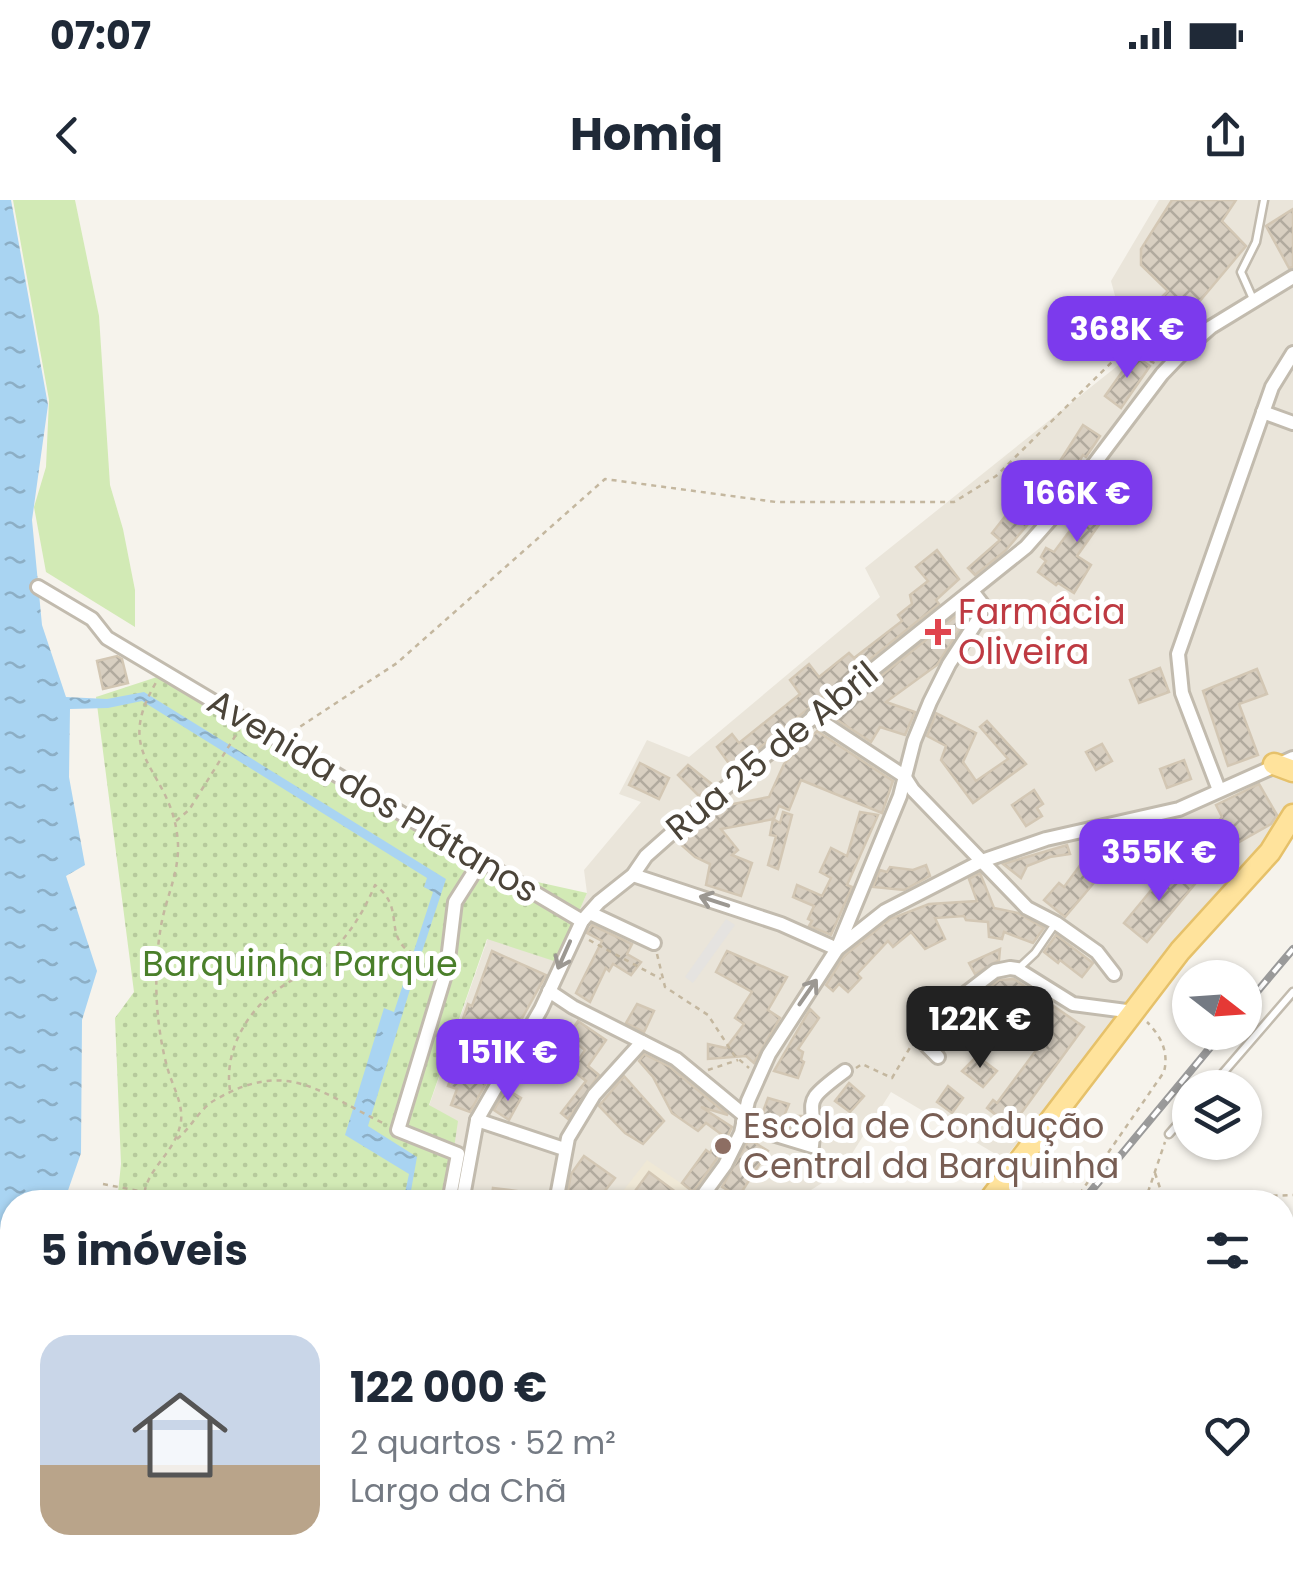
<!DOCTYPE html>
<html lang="pt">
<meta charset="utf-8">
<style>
:root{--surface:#fff;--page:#f2f2f3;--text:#1f2937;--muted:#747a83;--accent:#7c3aed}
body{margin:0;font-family:Poppins,sans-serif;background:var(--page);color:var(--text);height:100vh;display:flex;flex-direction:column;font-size:38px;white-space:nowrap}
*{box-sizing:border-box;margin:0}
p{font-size:32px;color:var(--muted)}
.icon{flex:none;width:55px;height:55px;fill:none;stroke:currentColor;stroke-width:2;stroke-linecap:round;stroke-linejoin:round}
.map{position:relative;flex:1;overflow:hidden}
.drawer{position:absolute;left:0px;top:990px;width:1295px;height:392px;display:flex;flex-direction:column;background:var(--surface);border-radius:40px 40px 0 0;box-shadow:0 2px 8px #0004}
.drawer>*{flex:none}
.needle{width:65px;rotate:107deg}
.buttons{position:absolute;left:1172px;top:760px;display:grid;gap:20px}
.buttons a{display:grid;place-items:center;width:90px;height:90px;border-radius:50%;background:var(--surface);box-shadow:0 2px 8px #0004;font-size:50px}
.price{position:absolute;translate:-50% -85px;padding:0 22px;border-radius:20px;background:var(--accent);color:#fff;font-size:32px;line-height:65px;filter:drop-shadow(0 2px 5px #0008)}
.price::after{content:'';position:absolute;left:50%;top:60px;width:30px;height:22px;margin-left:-15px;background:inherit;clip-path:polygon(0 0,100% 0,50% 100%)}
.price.selected{background:#222;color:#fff}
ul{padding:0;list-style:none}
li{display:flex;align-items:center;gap:30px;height:250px;padding:0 40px}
li span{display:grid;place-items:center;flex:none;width:280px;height:200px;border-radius:30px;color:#555}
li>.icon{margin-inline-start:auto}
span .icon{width:120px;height:120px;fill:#fffc;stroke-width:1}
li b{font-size:42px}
h2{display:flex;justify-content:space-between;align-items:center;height:120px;padding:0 40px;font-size:42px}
.status{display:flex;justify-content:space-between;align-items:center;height:70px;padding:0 50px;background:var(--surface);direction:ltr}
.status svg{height:28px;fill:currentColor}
header{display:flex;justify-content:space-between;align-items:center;height:130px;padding:0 40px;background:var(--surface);font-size:45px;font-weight:700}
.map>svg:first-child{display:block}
</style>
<div class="status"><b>07:07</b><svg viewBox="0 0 49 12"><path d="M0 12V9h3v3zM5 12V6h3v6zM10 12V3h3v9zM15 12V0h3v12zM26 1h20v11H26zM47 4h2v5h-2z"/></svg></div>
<header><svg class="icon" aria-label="back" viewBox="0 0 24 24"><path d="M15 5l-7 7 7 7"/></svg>Homiq<svg class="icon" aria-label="share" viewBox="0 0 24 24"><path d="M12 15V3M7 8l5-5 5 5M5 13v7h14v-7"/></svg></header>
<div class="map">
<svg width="1293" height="1381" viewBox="0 0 1293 1381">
<defs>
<pattern id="forest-crowns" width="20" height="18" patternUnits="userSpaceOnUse" patternTransform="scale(2.5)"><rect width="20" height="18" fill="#d2eab5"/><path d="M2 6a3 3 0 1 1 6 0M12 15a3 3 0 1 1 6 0" fill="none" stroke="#b6ca9c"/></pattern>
<pattern id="park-dots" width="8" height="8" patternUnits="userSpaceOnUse" patternTransform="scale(2.5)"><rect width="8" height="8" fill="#d2eab5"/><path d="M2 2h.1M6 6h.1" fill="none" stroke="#b6ca9c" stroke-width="1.8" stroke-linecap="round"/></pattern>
<pattern id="water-ripples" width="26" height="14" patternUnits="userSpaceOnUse" patternTransform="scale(2.5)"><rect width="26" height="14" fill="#a9d4f2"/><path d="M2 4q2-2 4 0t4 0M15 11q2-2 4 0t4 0" fill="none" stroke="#8caec5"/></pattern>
<pattern id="building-cross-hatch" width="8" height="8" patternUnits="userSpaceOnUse" patternTransform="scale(2.5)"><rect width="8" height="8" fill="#d8cfc1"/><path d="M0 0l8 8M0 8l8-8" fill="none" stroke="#b1aa9e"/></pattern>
</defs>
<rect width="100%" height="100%" fill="#f6f3ec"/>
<g fill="#eae5da">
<path d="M 1159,0 L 1293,0 L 1293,633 L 1266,640 L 1004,959 L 891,892 L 841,971 L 792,1002 L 446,1002 L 429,906 L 488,738 L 556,761 L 587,693 L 584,670 L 641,602 L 619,594 L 647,540 L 689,557 L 880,397 L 865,368 L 1131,155 L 1111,81 Z"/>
<path d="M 361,1370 L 665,1370 L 654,1381 L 357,1381 Z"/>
</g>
<path fill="#efe8d6" d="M 647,960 L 688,988 L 676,1002 L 652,1002 L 636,991 L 629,1002 L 616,1000 Z"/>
<path fill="#d2eab5" d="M 13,0 L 75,0 L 99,116 L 110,285 L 123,329 L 135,390 L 135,427 L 46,372 L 34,307 L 46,267 L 49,200 Z"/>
<path fill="url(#forest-crowns)" d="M 1283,1032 L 1293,1035 L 1293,1381 L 771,1381 L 780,1370 L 1282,1370 Z"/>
<g fill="url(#park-dots)">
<path d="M 160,476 L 478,669 L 587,693 L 557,762 L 487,739 L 429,905 L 458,921 L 446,1002 L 117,1002 L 121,964 L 115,818 L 134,792 L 96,497 Z"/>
<path d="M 104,1370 L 361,1370 L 357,1381 L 104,1381 Z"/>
</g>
<path fill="#e5e3e0" d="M 726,719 L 735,725 L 693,783 L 685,777 Z"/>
<path fill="url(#water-ripples)" d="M 0,0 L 11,0 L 48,205 L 32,320 L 42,425 L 66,497 L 107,499 L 144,492 L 446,679 L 420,758 L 423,762 L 416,770 L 368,926 L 417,957 L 409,1002 L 403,1002 L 409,974 L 345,935 L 384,808 L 394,812 L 433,692 L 424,687 L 427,678 L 142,501 L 108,508 L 70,509 L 69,577 L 85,665 L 66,676 L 97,771 L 82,820 L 81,953 L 64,1002 L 12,1002 L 12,1370 L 77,1370 L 75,1381 L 0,1381 Z"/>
<g fill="url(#building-cross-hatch)" stroke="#d3c7b4" stroke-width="2.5">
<path d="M 1172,0 L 1236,0 L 1222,21 L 1246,46 L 1199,102 L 1201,105 L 1191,115 L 1198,123 L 1184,135 L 1155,104 L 1168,91 L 1141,65 L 1141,49 Z"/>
<path d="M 1293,9 L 1293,67 L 1289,68 L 1266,26 Z"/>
<path d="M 1134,155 L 1150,166 L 1121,208 L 1105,196 Z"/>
<path d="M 1083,225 L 1100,236 L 1086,257 L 1083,255 L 1078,264 L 1075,262 L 1054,294 L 1005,351 L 975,375 L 968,368 L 1000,340 L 992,333 L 1022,295 L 1018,292 L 1044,262 L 1055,269 Z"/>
<path d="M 1105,290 L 1122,304 L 1112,316 L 1108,312 L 1077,356 L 1091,365 L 1074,393 L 1058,383 L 1056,385 L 1038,372 L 1046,361 L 1041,357 L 1046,348 L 1054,352 L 1097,294 L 1100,296 Z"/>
<path d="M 937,350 L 959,379 L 936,400 L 939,404 L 733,569 L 717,547 L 732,534 L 739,543 L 800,494 L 790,480 L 809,464 L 819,477 L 849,453 L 854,458 L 902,421 L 898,415 L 912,404 L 910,395 L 928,381 L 916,367 Z"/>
<path d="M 967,407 L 971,412 L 937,465 L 886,502 L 915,512 L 905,535 L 880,527 L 871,542 L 831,516 Z"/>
<path d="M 117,456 L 122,459 L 128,483 L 103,489 L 97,461 Z"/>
<path d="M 1160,468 L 1169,492 L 1139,503 L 1130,480 Z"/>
<path d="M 1257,469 L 1267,494 L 1239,504 L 1258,555 L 1228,566 L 1203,491 Z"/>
<path d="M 936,513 L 976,533 L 963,562 L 976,581 L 1008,559 L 980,527 L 987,521 L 1026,564 L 973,603 L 941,560 L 946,546 L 927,536 Z"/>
<path d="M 817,531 L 893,581 L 882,613 L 801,580 L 789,610 L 779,606 L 774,619 L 721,629 L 738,650 L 732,655 L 752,663 L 741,696 L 706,685 L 710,664 L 695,657 L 677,641 L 718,607 L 769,597 L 784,564 Z"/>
<path d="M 1102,544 L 1112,561 L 1096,570 L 1086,552 Z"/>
<path d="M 1184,560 L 1191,579 L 1167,588 L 1160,569 Z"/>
<path d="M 640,563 L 669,578 L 659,599 L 629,585 Z"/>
<path d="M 688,565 L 713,585 L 699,596 L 678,575 Z"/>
<path d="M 1259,584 L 1277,615 L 1271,624 L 1234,645 L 1221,660 L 1217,657 L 1212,663 L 1195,648 L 1222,617 L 1216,605 Z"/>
<path d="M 1034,590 L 1043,604 L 1037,608 L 1042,616 L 1026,626 L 1012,605 Z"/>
<path d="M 783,612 L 792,615 L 778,669 L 768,665 L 776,636 L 770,635 L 773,619 L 780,623 Z"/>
<path d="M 860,612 L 878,615 L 847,685 L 852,687 L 831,735 L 809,726 L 812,721 L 808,719 L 814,706 L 793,697 L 797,685 L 822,696 L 831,678 L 820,672 L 831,648 L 847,656 Z"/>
<path d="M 1067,645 L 1070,654 L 1050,657 L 1027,666 L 1021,678 L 1003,664 Z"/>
<path d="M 1081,664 L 1098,678 L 1065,717 L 1044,700 L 1059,683 L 1064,687 Z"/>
<path d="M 926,665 L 930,676 L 904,690 L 873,687 L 880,670 L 887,672 L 890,667 L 913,670 Z"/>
<path d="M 1172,665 L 1195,684 L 1147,742 L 1124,723 Z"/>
<path d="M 980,673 L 994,708 L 1018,713 L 1044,728 L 1033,743 L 1004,732 L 1002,739 L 989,737 L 988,722 L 966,720 L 964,716 L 935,718 L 945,739 L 925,749 L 911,732 L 893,747 L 888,741 L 857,774 L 861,778 L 848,792 L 839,784 L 833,791 L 826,785 L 844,756 L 890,719 L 929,704 L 977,701 L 969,679 Z"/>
<path d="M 592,725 L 632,744 L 627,754 L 641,762 L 631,775 L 613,764 L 609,771 L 606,768 L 590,802 L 576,793 L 602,741 L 587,733 Z"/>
<path d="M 1056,735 L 1093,763 L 1082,777 L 1060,760 L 1058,763 L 1044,752 Z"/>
<path d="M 1000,749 L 999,760 L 975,774 L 969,763 Z"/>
<path d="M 492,751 L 546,775 L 470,912 L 451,905 L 457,889 L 448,886 L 453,872 L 477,880 L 491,854 L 484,850 L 488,844 L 459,831 L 468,804 L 472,806 Z"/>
<path d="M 727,751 L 787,777 L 768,810 L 780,818 L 754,863 L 746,856 L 708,859 L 708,844 L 726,848 L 744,824 L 735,818 L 752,792 L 716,772 Z"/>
<path d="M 1014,779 L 1084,827 L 1011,927 L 987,908 L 993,900 L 997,903 L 1046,837 L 1034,828 L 1030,833 L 982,793 L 999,780 Z"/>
<path d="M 637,804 L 654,811 L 644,832 L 626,823 Z"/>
<path d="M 810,809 L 819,818 L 798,849 L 803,852 L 801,860 L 804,862 L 798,878 L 774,871 Z"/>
<path d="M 952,817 L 969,831 L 958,842 L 949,836 L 940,845 L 931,836 Z"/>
<path d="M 578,821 L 606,840 L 588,866 L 599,875 L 568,919 L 561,913 L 586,881 L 572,870 L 585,850 L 567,837 Z"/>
<path d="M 545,822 L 562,832 L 544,860 L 530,852 Z"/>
<path d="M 644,854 L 670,867 L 728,915 L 701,907 L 732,927 L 716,960 L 693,992 L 682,983 L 706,950 L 710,953 L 721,934 L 706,923 L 698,931 L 672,913 L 653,877 L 639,861 Z"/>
<path d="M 977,856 L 997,871 L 983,887 L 962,871 Z"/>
<path d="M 624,876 L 664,921 L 643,944 L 625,933 L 599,906 Z"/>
<path d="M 849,883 L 864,896 L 850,912 L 835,901 Z"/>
<path d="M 948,886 L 963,898 L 952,913 L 937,902 Z"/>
<path d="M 506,889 L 521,898 L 509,920 L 494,910 Z"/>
<path d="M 768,898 L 789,904 L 784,916 L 803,916 L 803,933 L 760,920 Z"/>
<path d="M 749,939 L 768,951 L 739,996 L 722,987 Z"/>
<path d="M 584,956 L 615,978 L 604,992 L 621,1002 L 566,1002 L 571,974 Z"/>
<path d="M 649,972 L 681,996 L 676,1002 L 627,1002 Z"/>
<path d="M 493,988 L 517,991 L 516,1002 L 491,1002 Z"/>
</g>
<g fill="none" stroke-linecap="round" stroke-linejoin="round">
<defs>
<g id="lane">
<path d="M 1253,99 L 1241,72 L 1256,42 L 1264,0"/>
<path d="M 1019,768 L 1035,753 L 1055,724"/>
<path d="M 1210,888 L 1293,792"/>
<path d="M 1169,934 L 1190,910"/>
</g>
<g id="street">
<path d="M 1263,212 L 1293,223"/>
<path d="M 38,387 L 92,419 L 107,438 L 582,721"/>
<path d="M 813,516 L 904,576 L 913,590 L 1027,708 L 1056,723 L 1097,752 L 1114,774"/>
<path d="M 1219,590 L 1182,493 L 1178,454 L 1272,187 L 1293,153"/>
<path d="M 633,675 L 781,724 L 837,749 L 885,711 L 982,661 L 1046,639 L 1179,609 L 1293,558"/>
<path d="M 590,713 L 654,743"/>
<path d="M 549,791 L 573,807 L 676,859 L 745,916"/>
<path d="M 938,857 L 917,836 L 944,810 L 995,771 L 1010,768 L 1017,769 L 1073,804 L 1134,812"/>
<path d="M 477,920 L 564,949"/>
<path d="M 743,922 L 756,929 L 812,946 C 818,897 796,907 845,871"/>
<path d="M 449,1002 L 458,954 L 398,930 L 447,768 L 455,702 L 481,661"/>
<path d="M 462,1002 L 477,920 L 541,809 L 582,721 L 599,702 L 633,675 L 646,656 L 699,609 L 1026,347 L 1064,304 L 1162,174 L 1187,148 L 1211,127 L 1293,77"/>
<path d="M 556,1002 L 568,938 L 594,895 L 642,842"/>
<path d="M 698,1002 L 725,965 L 741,933 L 748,901 L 769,854 L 837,749 L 900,596 L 914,541 L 930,502 L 949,464 L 981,415 L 982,404 L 972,391"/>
<path d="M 505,1370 L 519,1381"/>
<path d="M 354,1381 L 358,1370"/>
<path d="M 369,1381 L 373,1370"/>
<path d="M 427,1381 L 433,1370"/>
</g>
<g id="primary">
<path d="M 1274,564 L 1293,571"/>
<path d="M 988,1002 L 1180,751 L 1270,652 L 1293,615"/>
<path d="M 677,1381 L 688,1370"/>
</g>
</defs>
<use href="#lane" stroke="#c2bbae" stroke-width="11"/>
<use href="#street" stroke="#c2bbae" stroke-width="18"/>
<use href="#primary" stroke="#e6c16a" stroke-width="25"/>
<g stroke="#c4b79f" stroke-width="2.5" stroke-dasharray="5 5" stroke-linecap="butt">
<path d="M 292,532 L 397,463 L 605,279 L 776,302 L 954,302 L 996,276 L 1120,154 L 1130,151 L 1156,164"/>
<path d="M 176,621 L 189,610 L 239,530"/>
<path d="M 589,740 L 661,779"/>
<path d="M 657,754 L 665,787 L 708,815 L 734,855 L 749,868"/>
<path d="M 856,868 L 862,864 L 892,878 L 911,846"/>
<path d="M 708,870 L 738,860"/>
<path d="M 230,890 C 224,852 246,812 277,790 C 289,781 304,774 316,765 C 344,744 362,716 375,685 C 403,706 387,728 403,746 C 409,754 424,756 433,761"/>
<path d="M 177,939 C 191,928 200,908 215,900 C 289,857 321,894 387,925"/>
<path d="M 1155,973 L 1161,991 L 1170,1002"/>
<path d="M 103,984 L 195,1002"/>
<path d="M 144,1002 C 142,970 176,955 181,921 C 183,903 173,887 168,870 C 163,853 160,835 158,817 C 155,788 156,754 161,726 C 166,697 179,674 178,644 C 174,568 109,560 157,481"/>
<path d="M 1074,1002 L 1164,872 C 1169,852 1161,836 1147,822"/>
<path d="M 1148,1002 L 1148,992 L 1165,942"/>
<path d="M 1254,1002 L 1266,996 L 1293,995"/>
<path d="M 257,1370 L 257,1381"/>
<path d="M 126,1381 L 126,1370"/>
<path d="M 869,1381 L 870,1370"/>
</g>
<use href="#lane" stroke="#fff" stroke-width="6"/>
<use href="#street" stroke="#fff" stroke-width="12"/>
<use href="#primary" stroke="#ffe39c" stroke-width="20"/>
<defs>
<g id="rail">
<path d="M 1245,806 L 1293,749"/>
<path d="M 1082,1002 L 1223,832"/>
<path d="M 744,1381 L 754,1370"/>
</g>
</defs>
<use href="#rail" stroke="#9a9a9a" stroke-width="8"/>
<use href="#rail" stroke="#fff" stroke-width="4" stroke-dasharray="11" stroke-linecap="butt"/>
</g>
<defs><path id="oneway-shaft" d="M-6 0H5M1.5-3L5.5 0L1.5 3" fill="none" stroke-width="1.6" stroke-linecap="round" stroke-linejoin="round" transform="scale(2.5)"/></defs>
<g stroke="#9c9892">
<use href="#oneway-shaft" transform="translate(714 701) rotate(-162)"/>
<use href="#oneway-shaft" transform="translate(564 755) rotate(114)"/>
<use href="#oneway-shaft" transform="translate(808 792) rotate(-55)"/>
</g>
<path fill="#e0444e" stroke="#fff" stroke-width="4" d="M933 417h10v10h10v10h-10v10h-10v-10h-10v-10h10z"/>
<circle fill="#8d6e63" stroke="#fff" stroke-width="4" cx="723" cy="946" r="10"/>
<g text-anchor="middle" stroke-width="10" stroke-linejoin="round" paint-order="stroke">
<g font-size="35" fill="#be3a42" stroke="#fff" text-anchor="start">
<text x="958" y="424">Farmácia<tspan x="958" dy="40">Oliveira</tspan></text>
</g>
<g font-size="35" fill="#4b4439" stroke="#fff">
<text transform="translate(772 551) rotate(-39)" y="12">Rua 25 de Abril</text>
<text transform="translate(373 596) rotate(31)" y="12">Avenida dos Plátanos</text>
</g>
<g font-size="35" fill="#4a7f2a" stroke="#fff">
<text x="300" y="776">Barquinha Parque</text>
</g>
<g font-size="35" fill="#785e54" stroke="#fff" text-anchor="start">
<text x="743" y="938">Escola de Condução<tspan x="743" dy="40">Central da Barquinha</tspan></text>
</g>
</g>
</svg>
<div class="buttons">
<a><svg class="needle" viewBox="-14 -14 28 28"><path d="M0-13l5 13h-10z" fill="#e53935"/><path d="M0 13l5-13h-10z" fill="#747a83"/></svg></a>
<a><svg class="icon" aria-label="layers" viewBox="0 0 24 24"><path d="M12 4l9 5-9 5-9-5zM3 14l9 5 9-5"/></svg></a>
</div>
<b class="price" style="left:1127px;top:181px">368K €</b>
<b class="price" style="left:1077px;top:345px">166K €</b>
<b class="price" style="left:1159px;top:704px">355K €</b>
<b class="price selected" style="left:980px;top:871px">122K €</b>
<b class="price" style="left:508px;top:904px">151K €</b>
<section class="drawer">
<h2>5 imóveis<svg class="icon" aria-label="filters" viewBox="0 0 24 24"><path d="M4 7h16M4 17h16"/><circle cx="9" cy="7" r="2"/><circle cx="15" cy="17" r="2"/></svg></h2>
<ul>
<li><span style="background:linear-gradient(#c9d6e8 65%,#b9a48a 0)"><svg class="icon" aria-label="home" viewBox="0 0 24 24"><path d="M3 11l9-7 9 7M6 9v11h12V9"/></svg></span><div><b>122 000 €</b><p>2 quartos · 52 m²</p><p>Largo da Chã</p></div><svg class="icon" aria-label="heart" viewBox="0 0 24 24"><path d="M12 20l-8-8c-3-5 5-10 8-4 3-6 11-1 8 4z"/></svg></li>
</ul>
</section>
</div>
